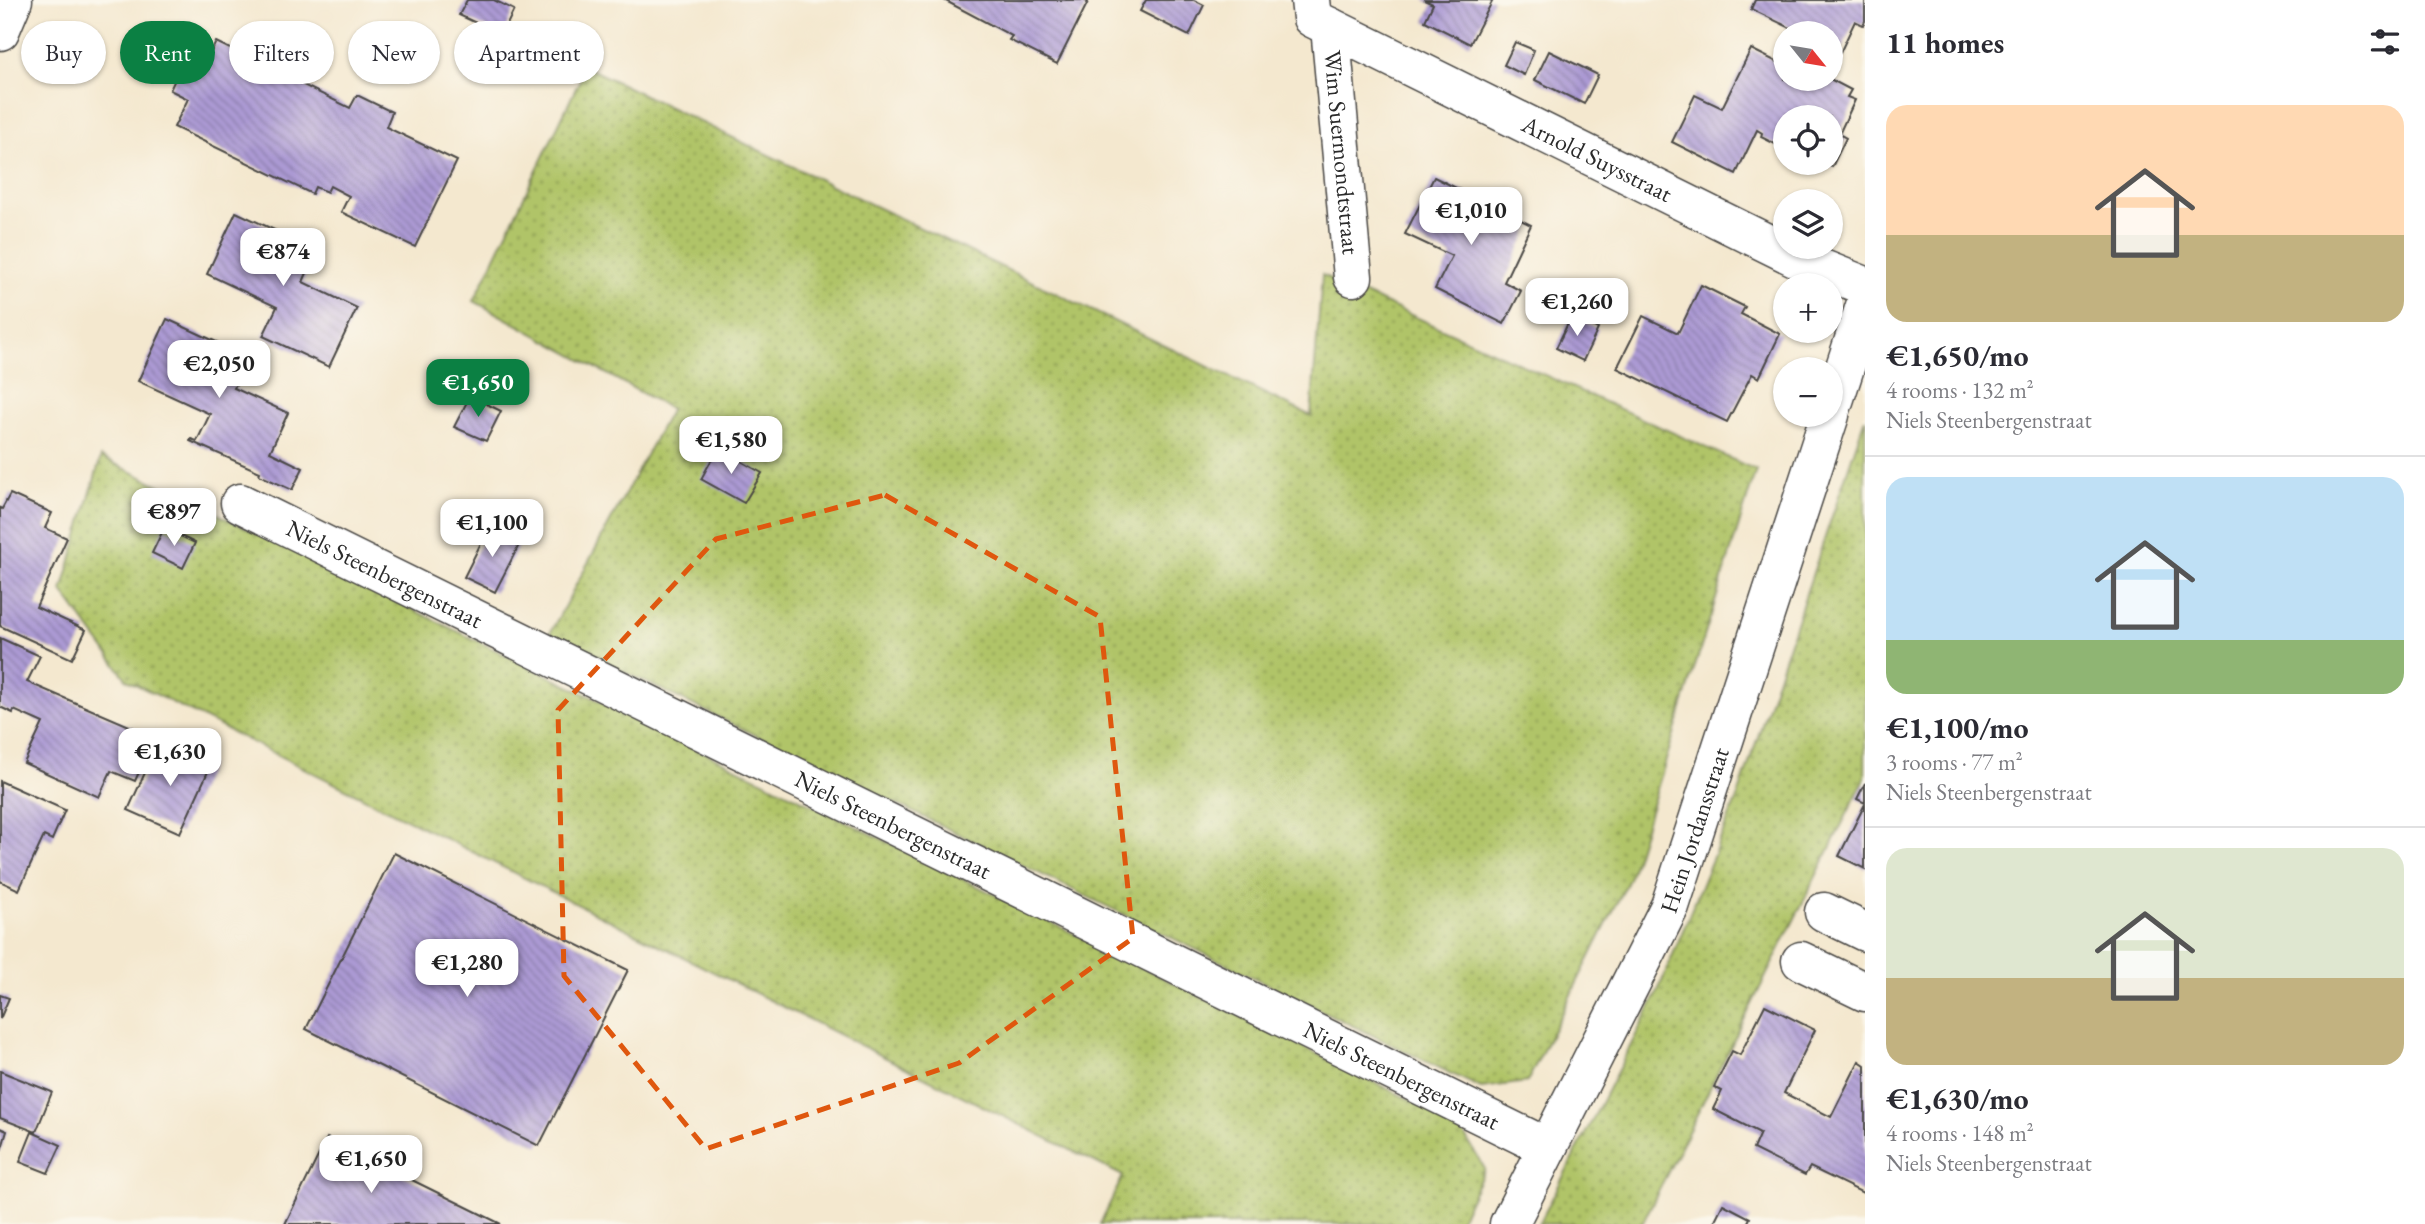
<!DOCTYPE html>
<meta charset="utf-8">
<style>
:root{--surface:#fff;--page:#f7f7f7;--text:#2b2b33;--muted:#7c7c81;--line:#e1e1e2;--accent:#0b8043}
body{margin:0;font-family:"EB Garamond",serif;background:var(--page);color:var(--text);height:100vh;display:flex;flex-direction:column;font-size:26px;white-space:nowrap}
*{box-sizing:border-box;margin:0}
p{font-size:23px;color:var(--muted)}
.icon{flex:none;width:38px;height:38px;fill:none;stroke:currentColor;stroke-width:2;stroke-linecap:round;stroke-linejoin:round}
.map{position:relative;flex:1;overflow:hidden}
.details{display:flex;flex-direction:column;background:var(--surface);width:560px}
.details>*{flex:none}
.hud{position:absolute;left:21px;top:21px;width:665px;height:63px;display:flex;gap:14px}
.needle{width:46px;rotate:120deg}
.buttons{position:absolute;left:1773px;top:21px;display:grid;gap:14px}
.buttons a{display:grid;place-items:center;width:70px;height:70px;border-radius:50%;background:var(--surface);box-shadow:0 2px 5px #0004;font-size:35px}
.price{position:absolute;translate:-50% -60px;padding:0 16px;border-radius:14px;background:#fff;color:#222;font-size:23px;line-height:46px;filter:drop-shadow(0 2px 4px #0008)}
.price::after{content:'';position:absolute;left:50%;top:42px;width:21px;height:16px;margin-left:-10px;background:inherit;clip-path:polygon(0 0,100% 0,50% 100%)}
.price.current{background:var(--accent);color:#fff}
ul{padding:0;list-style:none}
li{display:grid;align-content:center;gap:14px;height:371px;padding:0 21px}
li+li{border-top:2px solid var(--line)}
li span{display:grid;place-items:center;height:217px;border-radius:21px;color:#555}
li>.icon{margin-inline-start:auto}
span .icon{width:126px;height:126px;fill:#fffc;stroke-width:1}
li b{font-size:30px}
h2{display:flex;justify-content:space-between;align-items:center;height:84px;padding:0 21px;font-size:30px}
.tag{padding:0 24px;border-radius:32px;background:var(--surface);box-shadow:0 2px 5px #0004;font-size:24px;line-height:63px}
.tag.current{background:var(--accent);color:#fff}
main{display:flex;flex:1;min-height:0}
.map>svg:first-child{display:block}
</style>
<main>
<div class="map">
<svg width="1865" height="1224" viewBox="0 0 1865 1224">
<defs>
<pattern id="grass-dots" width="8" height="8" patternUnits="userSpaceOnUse" patternTransform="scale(1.75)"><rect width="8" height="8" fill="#b0c468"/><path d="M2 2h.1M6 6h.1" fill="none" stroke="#8f9f56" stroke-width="1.8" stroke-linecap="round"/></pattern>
<pattern id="building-back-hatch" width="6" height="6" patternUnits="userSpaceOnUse" patternTransform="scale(1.75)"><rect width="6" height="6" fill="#ac9ad4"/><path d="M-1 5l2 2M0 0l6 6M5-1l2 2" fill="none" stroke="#8c7eac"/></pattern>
</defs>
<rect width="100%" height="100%" fill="#fbf7ec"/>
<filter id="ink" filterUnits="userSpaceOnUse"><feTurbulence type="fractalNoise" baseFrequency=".0143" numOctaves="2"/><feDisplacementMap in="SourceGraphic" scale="14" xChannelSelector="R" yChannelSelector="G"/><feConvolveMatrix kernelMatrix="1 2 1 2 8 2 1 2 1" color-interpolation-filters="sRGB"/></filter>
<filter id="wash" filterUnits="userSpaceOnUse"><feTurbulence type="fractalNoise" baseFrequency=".00686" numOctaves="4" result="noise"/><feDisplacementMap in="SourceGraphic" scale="28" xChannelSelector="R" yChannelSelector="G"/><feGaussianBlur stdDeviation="1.57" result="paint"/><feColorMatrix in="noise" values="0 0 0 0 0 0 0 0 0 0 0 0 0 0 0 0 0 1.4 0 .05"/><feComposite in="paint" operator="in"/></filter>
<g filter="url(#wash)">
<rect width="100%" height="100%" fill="#f4e8cf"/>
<g fill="url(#grass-dots)" stroke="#6e784a" stroke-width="2">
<path d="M 586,67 L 1311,416 L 1322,275 L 1756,470 L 1629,879 L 1527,1082 L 1481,1088 L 549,635 L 671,409 L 474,301 Z"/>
<path d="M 1865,418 L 1865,778 L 1642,1224 L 1539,1224 L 1656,996 L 1738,796 Z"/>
<path d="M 101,457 L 894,845 L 1457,1123 L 1485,1169 L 1458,1224 L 1100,1224 L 1123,1176 L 127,680 L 62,591 Z"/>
</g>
<g id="blocks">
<g fill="url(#building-back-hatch)">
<path d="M 467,0 L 494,0 L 514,10 L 502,35 L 459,15 Z"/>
<path d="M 944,0 L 1084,0 L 1088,2 L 1057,64 L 1009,40 L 1012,36 Z"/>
<path d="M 1146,0 L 1194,0 L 1204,5 L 1189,36 L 1140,11 Z"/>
<path d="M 1424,0 L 1493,0 L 1470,44 L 1425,21 L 1433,4 Z"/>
<path d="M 1755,0 L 1865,0 L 1865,21 L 1863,25 L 1855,21 L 1840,53 L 1830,48 L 1830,33 L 1801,33 L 1751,9 Z"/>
<path d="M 216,42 L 350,108 L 357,95 L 392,112 L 386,127 L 457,161 L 415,247 L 341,212 L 349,196 L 330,186 L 327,192 L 315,187 L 312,194 L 174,127 L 188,99 L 170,90 L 183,62 L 202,70 Z"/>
<path d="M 1515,42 L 1534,50 L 1524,75 L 1504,65 Z"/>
<path d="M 1751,49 L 1785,66 L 1785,79 L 1830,79 L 1851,90 L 1847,97 L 1855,100 L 1839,134 L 1846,138 L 1832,167 L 1824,163 L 1830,163 L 1830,117 L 1785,117 L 1785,149 L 1761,137 L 1762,133 L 1757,130 L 1736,174 L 1672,142 L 1695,95 L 1722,108 Z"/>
<path d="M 1549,51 L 1598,75 L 1584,104 L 1535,80 Z"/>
<path d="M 1434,177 L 1531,225 L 1504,282 L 1521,291 L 1504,324 L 1435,289 L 1452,256 L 1405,234 Z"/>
<path d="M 236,212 L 317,250 L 303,282 L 357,308 L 329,367 L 263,336 L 277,307 L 207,274 Z"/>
<path d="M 1701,285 L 1745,307 L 1741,314 L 1780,334 L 1759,378 L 1752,374 L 1727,422 L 1617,368 L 1643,316 L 1678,333 Z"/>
<path d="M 1572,315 L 1598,329 L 1583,361 L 1556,348 Z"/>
<path d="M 167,319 L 249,357 L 234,388 L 288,413 L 270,452 L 303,468 L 292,490 L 259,475 L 260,472 L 190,441 L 191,439 L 197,441 L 210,414 L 138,381 Z"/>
<path d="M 470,396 L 501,411 L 486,441 L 454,427 Z"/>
<path d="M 718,448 L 762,473 L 744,503 L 701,479 Z"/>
<path d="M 10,494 L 52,513 L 45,528 L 67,538 L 36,607 L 86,630 L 72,659 L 0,626 L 0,508 L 2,509 Z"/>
<path d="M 490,525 L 521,541 L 495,592 L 464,577 Z"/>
<path d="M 164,528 L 195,543 L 183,568 L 152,553 Z"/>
<path d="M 0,638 L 40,656 L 27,682 L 155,737 L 135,781 L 111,771 L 99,797 L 24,763 L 43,723 L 14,710 L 13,713 L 0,707 Z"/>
<path d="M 159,742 L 211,765 L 180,833 L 128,810 Z"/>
<path d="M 0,781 L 65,810 L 52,840 L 44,836 L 19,890 L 0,881 Z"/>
<path d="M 1865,783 L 1865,803 L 1857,799 Z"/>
<path d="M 1865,804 L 1865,869 L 1839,856 Z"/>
<path d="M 394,853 L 628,970 L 539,1146 L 306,1029 Z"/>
<path d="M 0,995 L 9,998 L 0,1019 Z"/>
<path d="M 1765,1005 L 1815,1030 L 1784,1093 L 1831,1117 L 1859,1061 L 1865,1065 L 1865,1194 L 1810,1167 L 1805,1175 L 1753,1149 L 1760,1133 L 1713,1109 L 1722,1091 L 1714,1087 L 1732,1051 L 1740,1055 Z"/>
<path d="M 0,1071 L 52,1092 L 36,1132 L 0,1118 Z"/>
<path d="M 0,1128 L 7,1131 L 1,1151 L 0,1151 Z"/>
<path d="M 32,1132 L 61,1145 L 48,1173 L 20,1162 Z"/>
<path d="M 327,1138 L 501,1224 L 285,1224 Z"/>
<path d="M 1723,1204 L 1750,1218 L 1747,1224 L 1713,1224 Z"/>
</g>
</g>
</g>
<g filter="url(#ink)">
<use href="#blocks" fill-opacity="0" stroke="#494744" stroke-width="2"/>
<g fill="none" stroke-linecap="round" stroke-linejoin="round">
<defs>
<g id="minor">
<path id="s1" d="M 1310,0 L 1312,18 L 1805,262 L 1865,286"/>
<path id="s2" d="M 1330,27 L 1353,277"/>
<path d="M 1830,413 L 1865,306"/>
<path id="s3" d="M 240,503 L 1546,1147"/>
<path d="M 1824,912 L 1865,932"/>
<path d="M 1801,961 L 1865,992"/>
<path id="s4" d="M 1509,1224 L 1670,906 L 1830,415"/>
</g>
<path id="tertiary" d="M 0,31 L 13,0"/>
</defs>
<use href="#minor" stroke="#494744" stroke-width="41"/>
<use href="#tertiary" stroke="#494744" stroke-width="41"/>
<use href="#minor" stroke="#fff" stroke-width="38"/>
<use href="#tertiary" stroke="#fff" stroke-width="38"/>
</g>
</g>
<path fill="none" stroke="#df570e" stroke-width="5" stroke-dasharray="14 9" stroke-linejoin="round" d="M 885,495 L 1100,617 L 1133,938 L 959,1063 L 706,1149 L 564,976 L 558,710 L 716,539 Z"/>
<g text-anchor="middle" stroke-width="5" stroke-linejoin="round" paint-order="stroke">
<g font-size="24" fill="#2b2b2b" stroke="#fbf7ec">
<text dy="8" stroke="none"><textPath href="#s2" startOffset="126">Wim Suermondtstraat</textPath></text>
<text dy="8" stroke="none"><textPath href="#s1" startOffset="336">Arnold Suysstraat</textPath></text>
<text dy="8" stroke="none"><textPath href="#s3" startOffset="161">Niels Steenbergenstraat</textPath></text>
<text dy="8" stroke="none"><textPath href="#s3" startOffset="728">Niels Steenbergenstraat</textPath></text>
<text dy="8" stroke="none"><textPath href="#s4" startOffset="436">Hein Jordansstraat</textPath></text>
<text dy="8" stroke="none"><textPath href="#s3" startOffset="1295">Niels Steenbergenstraat</textPath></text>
</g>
</g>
</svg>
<div class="buttons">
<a><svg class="needle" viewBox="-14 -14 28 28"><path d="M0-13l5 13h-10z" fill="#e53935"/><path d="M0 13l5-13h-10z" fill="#7c7c81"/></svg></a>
<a><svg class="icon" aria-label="locate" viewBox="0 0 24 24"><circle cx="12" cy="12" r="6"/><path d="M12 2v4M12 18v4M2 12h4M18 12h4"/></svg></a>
<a><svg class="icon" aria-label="layers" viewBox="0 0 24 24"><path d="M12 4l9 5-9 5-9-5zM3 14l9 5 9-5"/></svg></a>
<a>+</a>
<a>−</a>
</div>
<b class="price" style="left:1471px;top:247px">€1,010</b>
<b class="price" style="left:283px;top:288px">€874</b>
<b class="price" style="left:1577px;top:338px">€1,260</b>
<b class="price" style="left:219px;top:400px">€2,050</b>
<b class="price current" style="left:478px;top:419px">€1,650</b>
<b class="price" style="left:731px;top:476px">€1,580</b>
<b class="price" style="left:174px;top:548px">€897</b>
<b class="price" style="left:492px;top:559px">€1,100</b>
<b class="price" style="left:170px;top:788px">€1,630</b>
<b class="price" style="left:467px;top:999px">€1,280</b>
<b class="price" style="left:371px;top:1195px">€1,650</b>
<div class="hud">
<a class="tag">Buy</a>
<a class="tag current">Rent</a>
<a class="tag">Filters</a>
<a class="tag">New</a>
<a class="tag">Apartment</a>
</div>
</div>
<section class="details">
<h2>11 homes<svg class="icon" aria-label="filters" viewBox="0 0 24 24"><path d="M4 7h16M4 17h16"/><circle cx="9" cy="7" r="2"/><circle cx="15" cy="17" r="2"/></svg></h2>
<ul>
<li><span style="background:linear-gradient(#ffd9b3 60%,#c2b280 0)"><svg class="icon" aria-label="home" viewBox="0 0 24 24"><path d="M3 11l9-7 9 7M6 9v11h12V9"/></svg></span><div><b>€1,650/mo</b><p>4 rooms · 132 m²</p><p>Niels Steenbergenstraat</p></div></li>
<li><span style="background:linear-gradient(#bfe0f5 75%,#8fb573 0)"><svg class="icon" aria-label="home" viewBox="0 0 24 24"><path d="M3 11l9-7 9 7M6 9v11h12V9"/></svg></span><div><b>€1,100/mo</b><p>3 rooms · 77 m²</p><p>Niels Steenbergenstraat</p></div></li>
<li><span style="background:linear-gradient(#dfe7d0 60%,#c2b280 0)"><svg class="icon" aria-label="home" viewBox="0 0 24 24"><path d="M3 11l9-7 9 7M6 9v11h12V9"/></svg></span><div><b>€1,630/mo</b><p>4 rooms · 148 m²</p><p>Niels Steenbergenstraat</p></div></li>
</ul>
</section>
</main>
